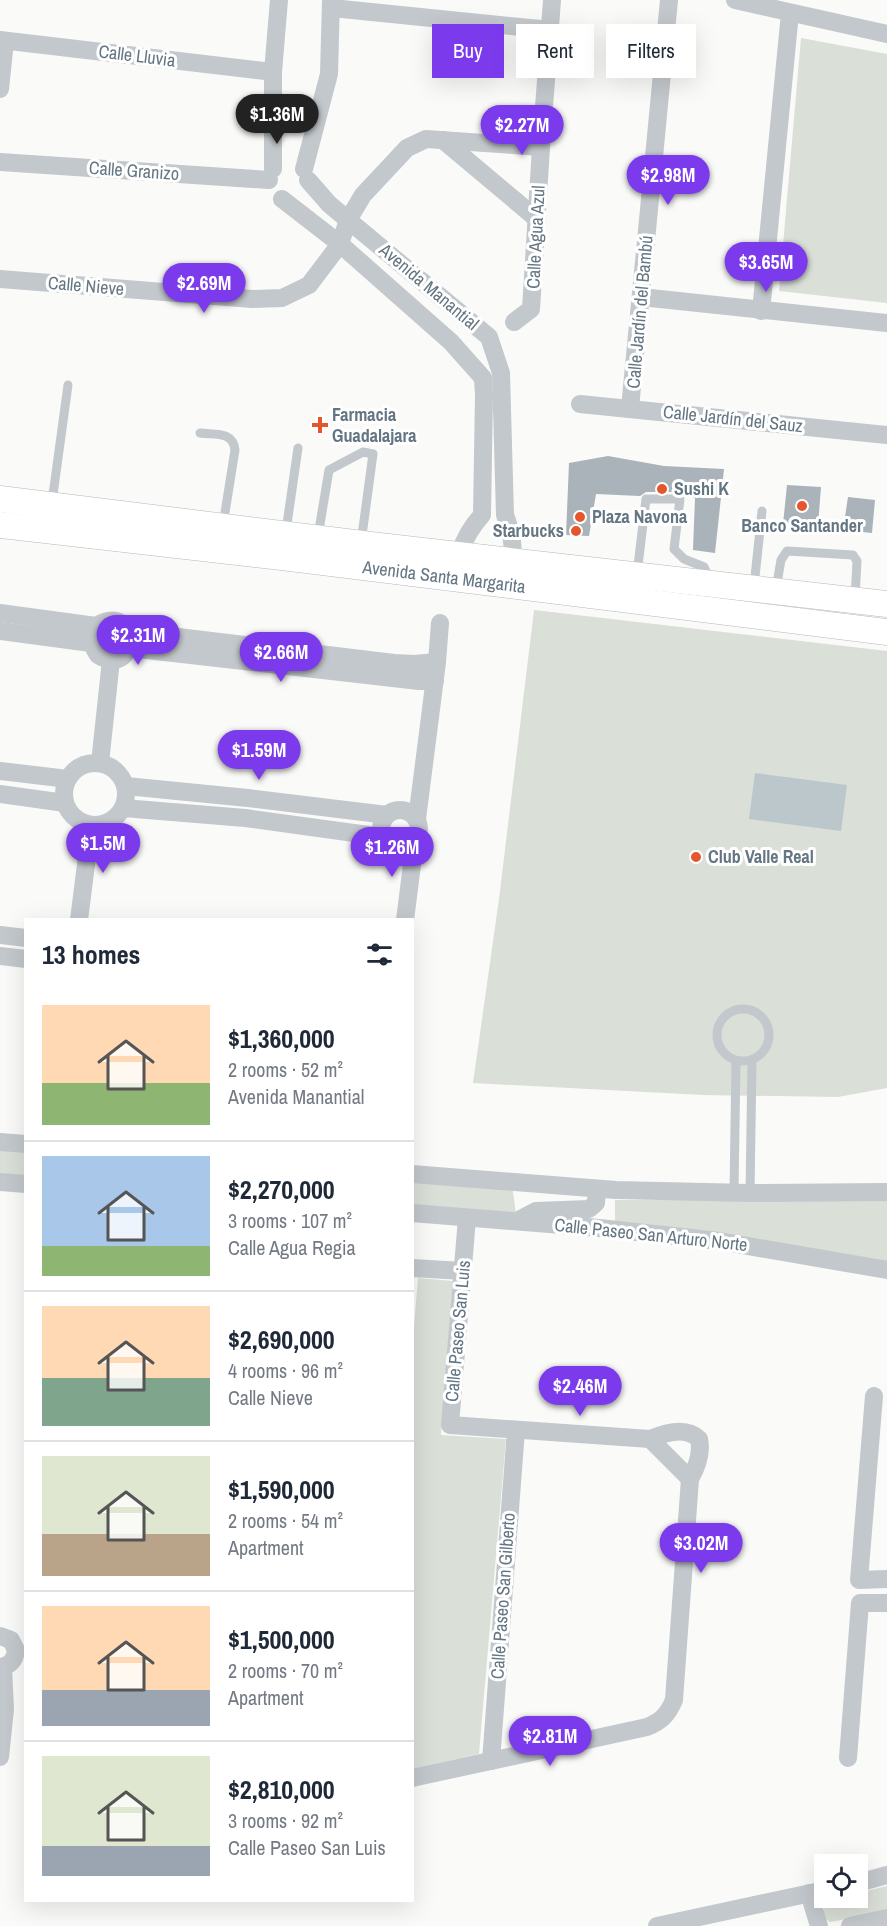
<!DOCTYPE html>
<meta charset="utf-8">
<style>
:root{--surface:#fff;--page:#f6f6f7;--text:#1f2937;--muted:#747a83;--line:#e0e1e3;--accent:#7c3aed}
body{margin:0;font-family:"Archivo Narrow",sans-serif;background:var(--page);color:var(--text);height:100vh;display:flex;flex-direction:column;font-size:22px;white-space:nowrap}
*{box-sizing:border-box;margin:0}
p{font-size:20px;color:var(--muted)}
.icon{flex:none;width:33px;height:33px;fill:none;stroke:currentColor;stroke-width:2;stroke-linecap:round;stroke-linejoin:round}
.map{position:relative;flex:1;overflow:hidden}
.side{position:absolute;left:24px;top:918px;width:390px;height:984px;display:flex;flex-direction:column;background:var(--surface);border-radius:0px;box-shadow:0 6px 24px #0002}
.side>*{flex:none}
.hud{position:absolute;left:432px;top:24px;width:364px;height:54px;display:flex;gap:12px}
.controls{position:absolute;left:814px;top:1854px;display:grid;gap:12px}
.controls a{display:grid;place-items:center;width:54px;height:54px;border-radius:0px;background:var(--surface);box-shadow:0 6px 24px #0002;font-size:30px}
.price{position:absolute;translate:-50% -51px;padding:0 14px;border-radius:21px;background:var(--accent);color:#fff;font-size:20px;line-height:39px;filter:drop-shadow(0 2px 3px #0008)}
.price::after{content:'';position:absolute;left:50%;top:36px;width:18px;height:14px;margin-left:-9px;background:inherit;clip-path:polygon(0 0,100% 0,50% 100%)}
.price.selected{background:#222;color:#fff}
ul{padding:0;list-style:none}
li{display:flex;align-items:center;gap:18px;height:150px;padding:0 18px}
li+li{border-top:2px solid var(--line)}
li span{display:grid;place-items:center;flex:none;width:168px;height:120px;border-radius:0px;color:#555}
li>.icon{margin-inline-start:auto}
span .icon{width:72px;height:72px;fill:#fffc;stroke-width:1}
li b{font-size:26px}
h2{display:flex;justify-content:space-between;align-items:center;height:72px;padding:0 18px;font-size:26px}
.chip{padding:0 21px;border-radius:0px;background:var(--surface);box-shadow:0 6px 24px #0002;font-size:21px;line-height:54px}
.chip.selected{background:var(--accent);color:#fff}
.map>svg:first-child{display:block}
</style>
<div class="map">
<svg width="887" height="1926" viewBox="0 0 887 1926">
<rect width="100%" height="100%" fill="#fafaf8"/>
<g fill="#dadfd7">
<path d="M 801,38 L 887,54 L 887,303 L 779,291 Z"/>
<path d="M 534,610 L 887,651 L 887,1088 L 838,1097 L 703,1095 L 473,1083 L 499,899 Z"/>
<path d="M 0,1146 L 25,1148 L 25,1176 L 0,1174 Z"/>
<path d="M 412,1176 L 512,1184 L 516,1214 L 413,1206 Z"/>
<path d="M 615,1200 L 887,1200 L 887,1263 L 615,1224 Z"/>
<path d="M 418,1278 L 453,1281 L 441,1435 L 506,1439 L 479,1754 L 413,1769 L 412,1351 Z"/>
<path d="M 887,1886 L 887,1910 L 837,1921 L 830,1922 L 826,1919 L 823,1910 C 831,1897 844,1898 858,1898 L 858,1893 Z"/>
</g>
<path fill="#bbc7cb" d="M 755,773 L 847,785 L 841,831 L 749,819 Z"/>
<g fill="#aab3b9">
<path d="M 608,456 L 664,466 L 724,469 L 715,553 L 693,550 L 695,498 L 686,498 L 684,494 L 680,492 L 646,492 L 640,496 L 596,494 L 589,536 L 566,535 L 569,463 Z"/>
<path d="M 787,485 L 821,487 L 818,526 L 783,524 Z"/>
<path d="M 848,497 L 875,500 L 872,533 L 843,530 Z"/>
</g>
<g fill="none" stroke-linecap="round" stroke-linejoin="round">
<defs>
<g id="secondary">
<path d="M 0,499 L 379,546 L 887,604"/>
<path d="M 0,525 L 282,557 L 887,632"/>
</g>
</defs>
<use href="#secondary" stroke="#b3babf" stroke-width="27"/>
<g stroke="#c3c8cc" stroke-width="9">
<path d="M 200,433 C 215,435 233,431 235,450 L 223,525"/>
<path d="M 52,502 L 68,385"/>
<path d="M 286,531 L 298,448"/>
<path d="M 318,536 L 329,470 L 363,452 L 373,454 L 361,543"/>
<path d="M 637,574 L 646,499 L 680,499 L 674,549 L 684,559 L 704,567 L 711,582"/>
<path d="M 754,586 L 762,511"/>
<path d="M 776,589 L 781,560 L 787,551 L 853,555 L 857,561 L 855,598"/>
<circle cx="743" cy="1035" r="26"/>
<path d="M 734,1192 L 736,1061"/>
<path d="M 750,1193 L 752,1060"/>
</g>
<g stroke="#c3c8cc" stroke-width="18">
<path d="M 735,0 L 887,34"/>
<path d="M 332,8 L 550,30"/>
<path d="M 0,40 L 273,72"/>
<path d="M 0,89 L 5,41"/>
<path d="M 443,140 L 537,219"/>
<path d="M 0,162 L 269,180"/>
<path d="M 273,169 L 273,72 L 279,0"/>
<path d="M 304,169 L 329,74 L 331,0"/>
<path d="M 308,180 L 329,204 L 348,220 L 489,337 L 501,373 L 505,515 C 511,531 514,544 512,561"/>
<path d="M 282,199 L 340,244 L 451,342 L 483,378 L 484,395 L 482,515 C 471,527 464,539 459,555"/>
<path d="M 0,279 L 252,299 L 282,298 L 309,285 L 340,244 L 348,220 L 363,195 L 407,148 L 426,139 L 541,147"/>
<path d="M 641,297 L 887,323"/>
<path d="M 761,311 L 790,13"/>
<path d="M 514,322 L 531,309 L 541,147 L 552,0"/>
<path d="M 580,404 L 887,435"/>
<path d="M 630,408 L 669,0"/>
<path d="M 0,613 L 96,626 C 133,603 142,660 111,660 C 108,660 101,657 98,655 C 91,644 89,638 96,626"/>
<path d="M 0,631 L 91,643"/>
<path d="M 128,631 L 394,663 L 414,664 L 437,662"/>
<path d="M 129,648 L 419,681 L 435,681"/>
<circle cx="95" cy="794" r="31"/>
<path d="M 100,763 L 111,660"/>
<path d="M 0,771 L 68,779"/>
<path d="M 126,786 L 248,798 L 387,815"/>
<path d="M 0,794 L 65,803"/>
<path d="M 123,808 L 245,818 L 383,837"/>
<circle cx="400" cy="829" r="19"/>
<path d="M 417,819 L 437,662 L 440,623"/>
<path d="M 79,920 L 91,825"/>
<path d="M 405,920 L 415,841"/>
<path d="M 0,935 L 26,938"/>
<path d="M 0,956 L 26,959"/>
<path d="M 0,1142 L 26,1144"/>
<path d="M 412,1174 L 616,1190 L 750,1193 L 887,1192"/>
<path d="M 0,1182 L 26,1184"/>
<path d="M 412,1213 L 599,1228 L 719,1241 L 887,1270"/>
<path d="M 517,1221 L 536,1211 L 589,1209 L 596,1203 L 597,1189"/>
<path d="M 412,1268 L 463,1271"/>
<path d="M 874,1396 L 859,1580 L 887,1579"/>
<path d="M 650,1439 L 690,1479"/>
<path d="M 0,1636 L 11,1640 L 16,1650 C 15,1660 10,1666 0,1667"/>
<path d="M 0,1757 L 5,1709 L 3,1667"/>
<path d="M 848,1758 L 860,1603 L 887,1603"/>
<path d="M 491,1761 L 516,1430"/>
<path d="M 412,1778 L 647,1727 C 662,1721 668,1714 674,1700 L 690,1479 C 697,1467 702,1453 699,1439 C 686,1426 664,1433 650,1439 L 450,1425 L 467,1218"/>
<path d="M 858,1883 L 887,1875"/>
<path d="M 809,1893 L 819,1926"/>
<path d="M 657,1926 L 825,1890"/>
<path d="M 850,1926 L 887,1918"/>
</g>
<use href="#secondary" stroke="#fff" stroke-width="26"/>
</g>
<g fill="#e4572e" stroke="#fff" stroke-width="2">
<path d="M317 416h6v6h6v6h-6v6h-6v-6h-6v-6h6z"/>
<circle cx="662" cy="489" r="6"/>
<circle cx="802" cy="506" r="6"/>
<circle cx="580" cy="517" r="6"/>
<circle cx="576" cy="531" r="6"/>
<circle cx="696" cy="857" r="6"/>
</g>
<g text-anchor="middle" stroke-width="6" stroke-linejoin="round" paint-order="stroke">
<g font-size="18" fill="#657683" stroke="#fff">
<text transform="translate(137 56) rotate(7)" y="6">Calle Lluvia</text>
<text transform="translate(134 171) rotate(4)" y="6">Calle Granizo</text>
<text transform="translate(536 237) rotate(-87)" y="6">Calle Agua Azul</text>
<text transform="translate(86 286) rotate(5)" y="6">Calle Nieve</text>
<text transform="translate(429 287) rotate(40)" y="6">Avenida Manantial</text>
<text transform="translate(640 312) rotate(-85)" y="6">Calle Jardín del Bambú</text>
<text transform="translate(733 419) rotate(6)" y="6">Calle Jardín del Sauz</text>
<text transform="translate(444 577) rotate(7)" y="6">Avenida Santa Margarita</text>
<text transform="translate(651 1235) rotate(6)" y="6">Calle Paseo San Arturo Norte</text>
<text transform="translate(458 1331) rotate(-85)" y="6">Calle Paseo San Luis</text>
<text transform="translate(503 1596) rotate(-86)" y="6">Calle Paseo San Gilberto</text>
</g>
<g font-size="18" font-weight="bold" fill="#657683" stroke="#fff" text-anchor="start">
<text x="332" y="421">Farmacia<tspan x="332" dy="21">Guadalajara</tspan></text>
<text x="674" y="495">Sushi K</text>
<text x="592" y="523">Plaza Navona</text>
<text x="802" y="532" text-anchor="middle">Banco Santander</text>
<text x="564" y="537" text-anchor="end">Starbucks</text>
<text x="708" y="863">Club Valle Real</text>
</g>
</g>
</svg>
<div class="controls">
<a><svg class="icon" aria-label="locate" viewBox="0 0 24 24"><circle cx="12" cy="12" r="6"/><path d="M12 2v4M12 18v4M2 12h4M18 12h4"/></svg></a>
</div>
<b class="price selected" style="left:277px;top:145px">$1.36M</b>
<b class="price" style="left:522px;top:156px">$2.27M</b>
<b class="price" style="left:668px;top:206px">$2.98M</b>
<b class="price" style="left:766px;top:293px">$3.65M</b>
<b class="price" style="left:204px;top:314px">$2.69M</b>
<b class="price" style="left:138px;top:666px">$2.31M</b>
<b class="price" style="left:281px;top:683px">$2.66M</b>
<b class="price" style="left:259px;top:781px">$1.59M</b>
<b class="price" style="left:103px;top:874px">$1.5M</b>
<b class="price" style="left:392px;top:878px">$1.26M</b>
<b class="price" style="left:580px;top:1417px">$2.46M</b>
<b class="price" style="left:701px;top:1574px">$3.02M</b>
<b class="price" style="left:550px;top:1767px">$2.81M</b>
<div class="hud">
<a class="chip selected">Buy</a>
<a class="chip">Rent</a>
<a class="chip">Filters</a>
</div>
<section class="side">
<h2>13 homes<svg class="icon" aria-label="filters" viewBox="0 0 24 24"><path d="M4 7h16M4 17h16"/><circle cx="9" cy="7" r="2"/><circle cx="15" cy="17" r="2"/></svg></h2>
<ul>
<li><span style="background:linear-gradient(#ffd9b3 65%,#8fb573 0)"><svg class="icon" aria-label="home" viewBox="0 0 24 24"><path d="M3 11l9-7 9 7M6 9v11h12V9"/></svg></span><div><b>$1,360,000</b><p>2 rooms · 52 m²</p><p>Avenida Manantial</p></div></li>
<li><span style="background:linear-gradient(#a9c7e8 75%,#8fb573 0)"><svg class="icon" aria-label="home" viewBox="0 0 24 24"><path d="M3 11l9-7 9 7M6 9v11h12V9"/></svg></span><div><b>$2,270,000</b><p>3 rooms · 107 m²</p><p>Calle Agua Regia</p></div></li>
<li><span style="background:linear-gradient(#ffd9b3 60%,#7fa58c 0)"><svg class="icon" aria-label="home" viewBox="0 0 24 24"><path d="M3 11l9-7 9 7M6 9v11h12V9"/></svg></span><div><b>$2,690,000</b><p>4 rooms · 96 m²</p><p>Calle Nieve</p></div></li>
<li><span style="background:linear-gradient(#dfe7d0 65%,#b9a48a 0)"><svg class="icon" aria-label="home" viewBox="0 0 24 24"><path d="M3 11l9-7 9 7M6 9v11h12V9"/></svg></span><div><b>$1,590,000</b><p>2 rooms · 54 m²</p><p>Apartment</p></div></li>
<li><span style="background:linear-gradient(#ffd9b3 70%,#9aa5b1 0)"><svg class="icon" aria-label="home" viewBox="0 0 24 24"><path d="M3 11l9-7 9 7M6 9v11h12V9"/></svg></span><div><b>$1,500,000</b><p>2 rooms · 70 m²</p><p>Apartment</p></div></li>
<li><span style="background:linear-gradient(#dfe7d0 75%,#9aa5b1 0)"><svg class="icon" aria-label="home" viewBox="0 0 24 24"><path d="M3 11l9-7 9 7M6 9v11h12V9"/></svg></span><div><b>$2,810,000</b><p>3 rooms · 92 m²</p><p>Calle Paseo San Luis</p></div></li>
</ul>
</section>
</div>
